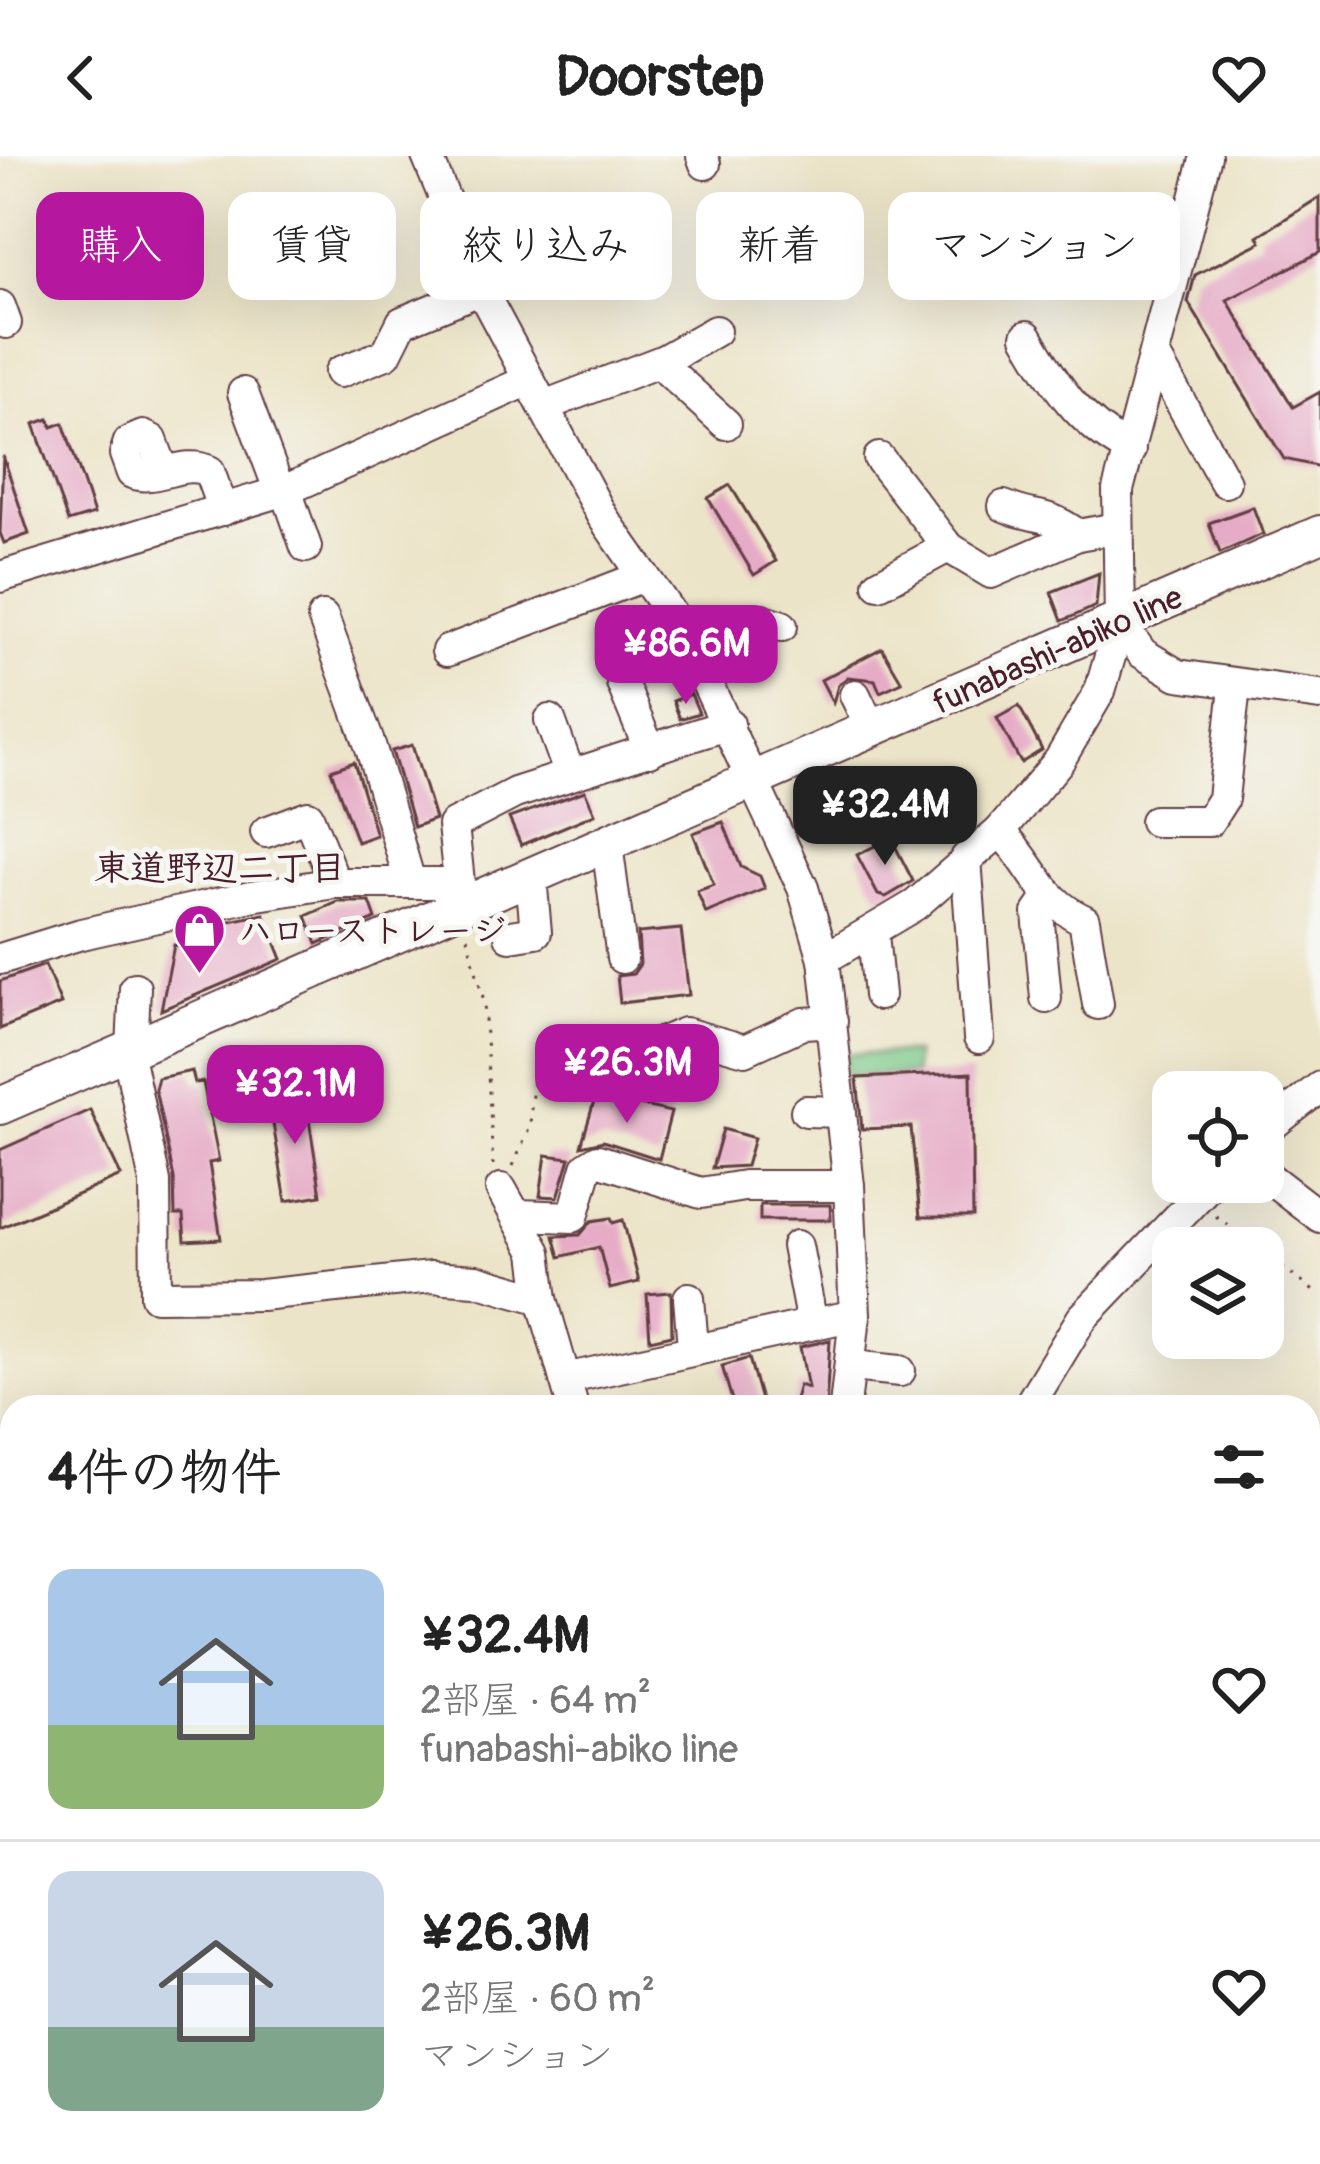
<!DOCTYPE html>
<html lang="ja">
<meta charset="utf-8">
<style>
:root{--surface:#fff;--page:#f6f6f6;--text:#222;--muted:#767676;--line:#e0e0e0;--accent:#b5179e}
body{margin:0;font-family:Pangolin,"Klee One",sans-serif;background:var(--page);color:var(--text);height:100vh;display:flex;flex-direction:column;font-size:45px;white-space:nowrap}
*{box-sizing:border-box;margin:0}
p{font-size:39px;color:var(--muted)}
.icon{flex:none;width:66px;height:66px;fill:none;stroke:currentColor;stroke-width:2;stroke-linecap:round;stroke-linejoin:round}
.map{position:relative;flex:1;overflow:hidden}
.details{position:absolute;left:0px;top:1239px;width:1320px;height:771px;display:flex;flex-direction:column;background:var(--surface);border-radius:36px 36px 0 0;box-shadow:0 12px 48px #0002}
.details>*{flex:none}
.hud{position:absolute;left:36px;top:36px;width:1248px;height:108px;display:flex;gap:24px}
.fabs{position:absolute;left:1152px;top:915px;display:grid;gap:24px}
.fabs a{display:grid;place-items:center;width:132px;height:132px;border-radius:24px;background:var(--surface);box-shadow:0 12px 48px #0002;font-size:60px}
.price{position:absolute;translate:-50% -102px;padding:0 27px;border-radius:24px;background:var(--accent);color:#fff;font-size:39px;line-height:78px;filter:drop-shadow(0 3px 6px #0008)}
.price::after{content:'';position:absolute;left:50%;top:72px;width:36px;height:27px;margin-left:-18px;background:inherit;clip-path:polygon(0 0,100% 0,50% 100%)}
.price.active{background:#222;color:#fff}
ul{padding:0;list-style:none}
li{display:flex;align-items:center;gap:36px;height:300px;padding:0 48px}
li+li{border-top:3px solid var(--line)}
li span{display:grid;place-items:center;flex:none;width:336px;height:240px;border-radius:24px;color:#555}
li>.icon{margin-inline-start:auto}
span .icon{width:144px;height:144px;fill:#fffc;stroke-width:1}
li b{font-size:51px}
h2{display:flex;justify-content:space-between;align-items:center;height:144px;padding:0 48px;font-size:51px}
.pill{padding:0 42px;border-radius:24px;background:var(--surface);box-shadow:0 12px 48px #0002;font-size:42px;line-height:108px}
.pill.active{background:var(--accent);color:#fff}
header{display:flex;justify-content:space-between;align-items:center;height:156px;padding:0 48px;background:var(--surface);font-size:54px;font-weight:700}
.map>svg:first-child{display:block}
</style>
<header><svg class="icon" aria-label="back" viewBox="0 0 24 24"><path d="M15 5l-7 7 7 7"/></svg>Doorstep<svg class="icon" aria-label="heart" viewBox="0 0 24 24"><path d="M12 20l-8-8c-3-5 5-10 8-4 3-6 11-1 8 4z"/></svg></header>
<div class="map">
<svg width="1320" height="2008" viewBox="0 0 1320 2008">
<rect width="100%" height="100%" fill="#f6f6f2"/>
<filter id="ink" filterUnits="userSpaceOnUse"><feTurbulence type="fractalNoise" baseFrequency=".00833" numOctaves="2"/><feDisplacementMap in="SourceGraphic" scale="24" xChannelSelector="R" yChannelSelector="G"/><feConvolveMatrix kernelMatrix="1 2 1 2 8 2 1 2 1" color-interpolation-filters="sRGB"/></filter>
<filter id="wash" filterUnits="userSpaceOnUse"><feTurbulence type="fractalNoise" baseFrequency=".004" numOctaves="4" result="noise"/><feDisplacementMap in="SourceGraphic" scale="48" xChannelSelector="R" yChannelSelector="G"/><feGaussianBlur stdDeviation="2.7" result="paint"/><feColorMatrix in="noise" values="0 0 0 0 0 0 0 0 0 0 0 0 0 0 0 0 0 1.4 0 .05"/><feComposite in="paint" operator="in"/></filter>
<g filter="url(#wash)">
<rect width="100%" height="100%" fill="#ece4c8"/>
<g fill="#7bc888" stroke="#62745a" stroke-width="3">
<path d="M 915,897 L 914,918 L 847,919 L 844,898 Z"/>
<path d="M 1320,1387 L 1320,1713 L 1316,1714 L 1308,1704 L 1308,1390 Z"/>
<path d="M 0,1702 L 12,1730 L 12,1811 L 0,1796 Z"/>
</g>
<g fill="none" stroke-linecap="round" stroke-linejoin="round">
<path stroke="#70a4dd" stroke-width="6" d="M 0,1806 L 12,1820"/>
<path stroke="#70a4dd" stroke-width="36" d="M 1308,1731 L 1320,1726"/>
</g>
<g id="blocks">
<g fill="#e6abc6">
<path d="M 1320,41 L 1320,96 L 1227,144 L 1293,251 L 1320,236 L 1320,311 L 1284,303 L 1188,146 L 1195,119 L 1261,86 L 1258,80 Z"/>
<path d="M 49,263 L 52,271 L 63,267 L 94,358 L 68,366 L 34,268 Z"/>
<path d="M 3,300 L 29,378 L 4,387 L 0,377 Z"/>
<path d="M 730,329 L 776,405 L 754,419 L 708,342 Z"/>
<path d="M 1253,351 L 1263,378 L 1220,397 L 1209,367 Z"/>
<path d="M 1099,417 L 1096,450 L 1062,465 L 1051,436 Z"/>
<path d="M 882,492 L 902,526 L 880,536 L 875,524 L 848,521 L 838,529 L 833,547 L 821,524 Z"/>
<path d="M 691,538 L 699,557 L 680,563 L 673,545 Z"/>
<path d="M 1019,550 L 1042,594 L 1021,607 L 997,562 Z"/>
<path d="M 412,589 L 435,663 L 414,671 L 392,595 Z"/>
<path d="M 354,606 L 376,679 L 357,686 L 331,614 Z"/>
<path d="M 585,635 L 595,658 L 521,689 L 509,662 Z"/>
<path d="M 723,666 L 741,711 L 760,720 L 765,733 L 706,757 L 697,735 L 714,729 L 693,677 Z"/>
<path d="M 891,682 L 913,725 L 886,741 L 878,739 L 857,699 Z"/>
<path d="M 338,746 L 370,746 L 376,763 L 317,788 L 306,760 Z"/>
<path d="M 264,758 L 282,803 L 161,854 L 174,789 L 188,792 L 182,775 Z"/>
<path d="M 681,773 L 689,839 L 620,847 L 617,820 L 633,818 L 640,808 L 638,777 Z"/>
<path d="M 45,809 L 61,848 L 0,873 L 0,825 Z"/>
<path d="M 192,915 L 195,927 L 203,926 L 219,1005 L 209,1007 L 221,1083 L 185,1085 L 183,1059 L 175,1059 L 174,1022 L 155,933 L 158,922 Z"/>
<path d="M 971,917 L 973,1061 L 920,1061 L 911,971 L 862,973 L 857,922 Z"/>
<path d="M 305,938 L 321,1039 L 286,1045 L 269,944 Z"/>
<path d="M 596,939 L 671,956 L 659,1003 L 603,985 L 581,990 Z"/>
<path d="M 90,954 L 121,1020 L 0,1072 L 0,994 Z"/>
<path d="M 723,973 L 754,982 L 746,1010 L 712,1012 Z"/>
<path d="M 546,999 L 570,1002 L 558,1041 L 540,1040 Z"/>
<path d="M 760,1049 L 830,1049 L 831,1064 L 760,1064 Z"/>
<path d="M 611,1062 L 613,1067 L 623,1064 L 639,1126 L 610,1133 L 599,1091 L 560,1101 L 554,1080 L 580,1079 L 592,1065 Z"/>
<path d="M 671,1136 L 672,1179 L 650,1184 L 647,1138 Z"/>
<path d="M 830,1184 L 826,1251 L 793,1251 L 799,1229 L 808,1232 L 800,1191 Z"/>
<path d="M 749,1202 L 763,1251 L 734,1251 L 722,1210 Z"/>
</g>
</g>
</g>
<g filter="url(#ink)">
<use href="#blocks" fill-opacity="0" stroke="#623d43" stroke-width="3"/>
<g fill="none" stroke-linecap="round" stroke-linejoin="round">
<defs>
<g id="minor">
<path d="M 427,0 L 487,145 L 602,360 L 682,474 L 803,732 L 824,803 L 849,1030 L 855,1159 L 845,1251"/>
<path d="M 702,0 L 705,8"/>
<path d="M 0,150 L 6,167"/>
<path d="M 1027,180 C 1055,229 1079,267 1130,294"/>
<path d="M 664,204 L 667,214 L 726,268"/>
<path d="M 1157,204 L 1225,326"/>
<path d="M 340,216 L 386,198 L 402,166 L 482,133"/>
<path d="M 243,237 L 280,336"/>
<path d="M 544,250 L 664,204 L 715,175"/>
<path d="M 879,302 L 948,391 L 991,417 L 1078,379 L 1117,372"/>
<path d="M 163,314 L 152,284 L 143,280 L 129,286 L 125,298 L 132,317 C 156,327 183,302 209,315 L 223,354"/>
<path d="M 286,334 L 306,391"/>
<path d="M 1004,350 C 1038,365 1042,353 1078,379"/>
<path d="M 0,421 L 286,334 L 529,224"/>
<path d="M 879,428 L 948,391"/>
<path d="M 323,461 L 371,592 L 410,726"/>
<path d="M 1120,466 L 1142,497 L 1178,519 L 1320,539"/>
<path d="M 682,474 L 762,463 L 782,470"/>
<path d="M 447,495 L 644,420"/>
<path d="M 622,527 L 650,595"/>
<path d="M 855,539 L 872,574"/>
<path d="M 550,564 L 570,619"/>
<path d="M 1155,665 L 1209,665 L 1223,643 L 1235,530"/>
<path d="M 1000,675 C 1035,710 1040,745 1084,764 L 1098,848"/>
<path d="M 266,676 L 308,660 L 335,727"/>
<path d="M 607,688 L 622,802"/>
<path d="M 966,702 L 979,882"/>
<path d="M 461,745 L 453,669 L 515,637 L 729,568"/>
<path d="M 873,778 L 879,839"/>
<path d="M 510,780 L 536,776 L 531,721"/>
<path d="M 0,803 L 81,778 L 251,740 L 335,727 L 455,727"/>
<path d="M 824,803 L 915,749 L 1000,675 L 1059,605 L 1100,535 L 1120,466 L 1118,334 L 1206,0"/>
<path d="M 1046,842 L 1038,757 L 1049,741"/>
<path d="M 132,892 L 135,832"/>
<path d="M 127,894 L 155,1026 L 156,1140 L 261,1139 L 431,1121 L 476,1124 L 542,1143"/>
<path d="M 638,896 L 685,877 L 745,894 L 804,867 L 832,865"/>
<path d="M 806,955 L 841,956"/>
<path d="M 1263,976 L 1320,931"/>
<path d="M 1263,1017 L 1320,1061"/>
<path d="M 501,1033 L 536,1096 L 542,1143 L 573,1251"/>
<path d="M 519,1059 L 573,1061 L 587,1011 L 598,1004 L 701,1037 L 744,1030 L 849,1030"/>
<path d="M 797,1090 L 812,1168"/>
<path d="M 689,1142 L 693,1191"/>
<path d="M 852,1210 L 900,1215"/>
<path d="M 565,1223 L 855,1159"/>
<path d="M 1028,1251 L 1082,1162 L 1212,1026"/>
<path d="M 0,1557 L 12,1590"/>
<path d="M 1308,1870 L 1320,1866"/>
<path d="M 808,1998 L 811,2008"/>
<path d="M 126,2008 L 128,1998"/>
<path d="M 382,2008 L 384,1998"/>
<path d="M 562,2008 L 562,1998"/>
<path d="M 684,2008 L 686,1998"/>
<path d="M 734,2008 L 747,1998"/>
<path d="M 1068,2008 L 1069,1998"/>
<path d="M 1110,2008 L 1110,1998"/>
<path d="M 1160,2008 L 1161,1998"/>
</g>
<path id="major" d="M 0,950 L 1320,378"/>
</defs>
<use href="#minor" stroke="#623d43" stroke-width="34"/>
<use href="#major" stroke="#623d43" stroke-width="40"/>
<g stroke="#623d43" stroke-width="3" stroke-dasharray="3 9" stroke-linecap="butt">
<path d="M 467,781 L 484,845 L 493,1009"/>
<path d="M 513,1010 L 530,971 L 534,903 L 542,894 L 613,896"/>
<path d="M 1216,1060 L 1258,1092"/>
<path d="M 1263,1096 L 1320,1140"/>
<path d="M 0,1997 L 13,2008"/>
</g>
<use href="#minor" stroke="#fff" stroke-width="30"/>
<use href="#major" stroke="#fff" stroke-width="36"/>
<defs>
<g id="rail">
<path d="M 1308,1307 L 1320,1305"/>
<path d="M 0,1562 L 12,1560"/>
</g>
</defs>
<use href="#rail" stroke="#4a1f2b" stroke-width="10"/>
<use href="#rail" stroke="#f6f6f2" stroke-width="6" stroke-dasharray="18" stroke-linecap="butt"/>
</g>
</g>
<defs>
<symbol id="shop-pin" viewBox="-11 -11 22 30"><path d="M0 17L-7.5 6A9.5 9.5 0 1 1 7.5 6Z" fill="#b5179e" stroke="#f6f6f2"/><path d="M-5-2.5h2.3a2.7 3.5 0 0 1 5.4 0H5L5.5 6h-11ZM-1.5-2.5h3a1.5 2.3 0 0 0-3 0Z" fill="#fff"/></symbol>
</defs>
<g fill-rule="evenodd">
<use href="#shop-pin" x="170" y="744" width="59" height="81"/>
</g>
<g text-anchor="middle" stroke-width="10" stroke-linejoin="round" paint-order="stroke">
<g font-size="33" fill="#4a1f2b" stroke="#f6f6f2">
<text transform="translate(1057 493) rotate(-24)" y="12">funabashi-abiko line</text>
</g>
<g font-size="33" font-weight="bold" fill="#4a1f2b" stroke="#f6f6f2" text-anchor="start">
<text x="239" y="786">ハローストレージ</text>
</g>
<g font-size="36" font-weight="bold" fill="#4a1f2b" stroke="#f6f6f2">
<text x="220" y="724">東道野辺二丁目</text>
</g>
</g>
</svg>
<div class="fabs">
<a><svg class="icon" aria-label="locate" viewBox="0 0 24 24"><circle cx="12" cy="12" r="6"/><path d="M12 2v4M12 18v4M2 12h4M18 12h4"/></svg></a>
<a><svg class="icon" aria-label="layers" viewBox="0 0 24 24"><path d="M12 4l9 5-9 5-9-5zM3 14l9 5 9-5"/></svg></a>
</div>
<b class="price" style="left:686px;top:551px">¥86.6M</b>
<b class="price active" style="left:885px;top:712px">¥32.4M</b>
<b class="price" style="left:627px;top:970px">¥26.3M</b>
<b class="price" style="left:295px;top:991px">¥32.1M</b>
<div class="hud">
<a class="pill active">購入</a>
<a class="pill">賃貸</a>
<a class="pill">絞り込み</a>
<a class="pill">新着</a>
<a class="pill">マンション</a>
</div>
<section class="details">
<h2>4件の物件<svg class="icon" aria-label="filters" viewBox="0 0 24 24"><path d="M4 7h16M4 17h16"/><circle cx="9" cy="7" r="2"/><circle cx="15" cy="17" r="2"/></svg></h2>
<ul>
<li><span style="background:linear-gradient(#a9c7e8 65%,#8fb573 0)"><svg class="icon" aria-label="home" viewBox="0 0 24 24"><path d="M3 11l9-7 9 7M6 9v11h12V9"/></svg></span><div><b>¥32.4M</b><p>2部屋 · 64 m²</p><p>funabashi-abiko line</p></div><svg class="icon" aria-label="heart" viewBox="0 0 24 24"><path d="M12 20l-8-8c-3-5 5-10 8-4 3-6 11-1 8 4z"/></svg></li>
<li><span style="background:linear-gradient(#c9d6e8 65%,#7fa58c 0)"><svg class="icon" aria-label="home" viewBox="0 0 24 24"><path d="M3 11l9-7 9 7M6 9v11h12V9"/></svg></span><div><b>¥26.3M</b><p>2部屋 · 60 m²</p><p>マンション</p></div><svg class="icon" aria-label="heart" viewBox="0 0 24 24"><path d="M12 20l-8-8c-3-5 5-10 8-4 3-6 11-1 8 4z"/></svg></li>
</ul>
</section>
</div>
